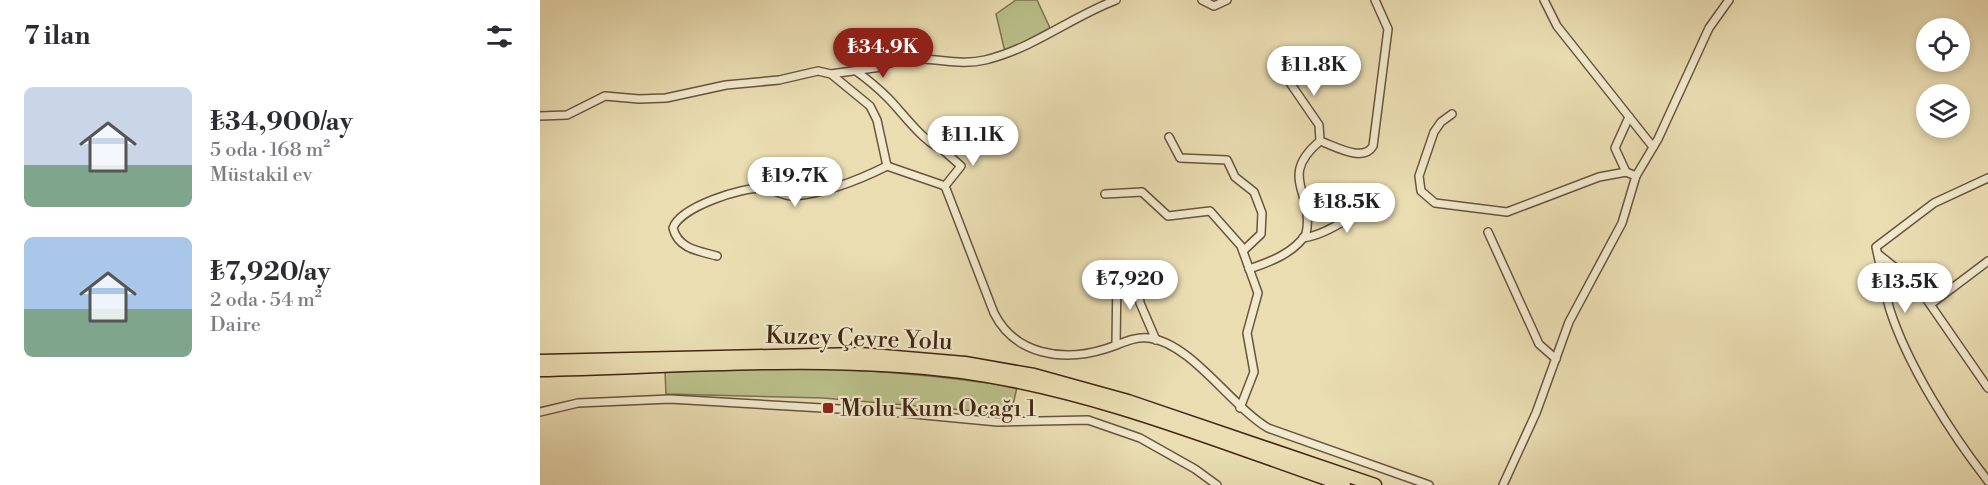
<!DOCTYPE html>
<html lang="tr">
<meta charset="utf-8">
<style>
:root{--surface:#fff;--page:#f7f7f7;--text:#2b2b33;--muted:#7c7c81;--accent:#8f2418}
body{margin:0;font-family:"Libre Bodoni",serif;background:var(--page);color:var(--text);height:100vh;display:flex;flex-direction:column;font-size:22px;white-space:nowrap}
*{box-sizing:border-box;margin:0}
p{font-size:20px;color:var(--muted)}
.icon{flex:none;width:33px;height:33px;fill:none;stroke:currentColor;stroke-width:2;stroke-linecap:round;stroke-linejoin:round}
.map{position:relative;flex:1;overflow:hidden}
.panel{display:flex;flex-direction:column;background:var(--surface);width:540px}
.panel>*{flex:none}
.fabs{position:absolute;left:1376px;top:18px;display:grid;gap:12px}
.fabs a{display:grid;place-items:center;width:54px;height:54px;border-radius:50%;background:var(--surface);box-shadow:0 3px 9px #0003;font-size:30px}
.price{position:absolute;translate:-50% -51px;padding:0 14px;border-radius:21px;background:#fff;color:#222;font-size:20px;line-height:39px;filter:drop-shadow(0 2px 3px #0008)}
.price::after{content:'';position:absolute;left:50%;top:36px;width:18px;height:14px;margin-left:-9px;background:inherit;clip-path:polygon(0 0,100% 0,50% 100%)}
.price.active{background:var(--accent);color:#fff}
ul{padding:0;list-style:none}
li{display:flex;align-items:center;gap:18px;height:150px;padding:0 24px}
li span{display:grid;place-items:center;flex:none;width:168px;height:120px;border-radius:9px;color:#555}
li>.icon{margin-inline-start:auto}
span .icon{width:72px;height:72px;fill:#fffc;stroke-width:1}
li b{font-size:26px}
h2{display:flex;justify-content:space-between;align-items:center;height:72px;padding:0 24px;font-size:26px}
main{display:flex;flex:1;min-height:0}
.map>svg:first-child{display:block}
</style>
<main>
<section class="panel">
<h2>7 ilan<svg class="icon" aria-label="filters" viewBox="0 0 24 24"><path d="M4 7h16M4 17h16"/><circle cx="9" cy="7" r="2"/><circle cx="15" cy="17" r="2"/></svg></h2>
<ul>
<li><span style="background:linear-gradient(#c9d6e8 65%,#7fa58c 0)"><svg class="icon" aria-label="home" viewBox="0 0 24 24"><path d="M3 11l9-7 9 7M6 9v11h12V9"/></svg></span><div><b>₺34,900/ay</b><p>5 oda · 168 m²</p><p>Müstakil ev</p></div></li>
<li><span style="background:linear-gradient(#a9c7e8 60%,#7fa58c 0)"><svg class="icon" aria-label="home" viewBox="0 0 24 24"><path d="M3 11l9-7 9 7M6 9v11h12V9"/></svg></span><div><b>₺7,920/ay</b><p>2 oda · 54 m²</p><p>Daire</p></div></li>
</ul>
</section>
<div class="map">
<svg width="1448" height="485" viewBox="0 0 1448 485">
<rect width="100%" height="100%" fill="#eaddb2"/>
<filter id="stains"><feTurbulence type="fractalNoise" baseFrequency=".00333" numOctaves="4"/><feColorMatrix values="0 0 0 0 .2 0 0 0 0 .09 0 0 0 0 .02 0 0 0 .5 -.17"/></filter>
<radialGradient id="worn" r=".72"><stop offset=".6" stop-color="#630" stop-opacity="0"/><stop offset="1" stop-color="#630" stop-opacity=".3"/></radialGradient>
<g fill="#bac08a" stroke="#7d7350" stroke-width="1.5">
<path d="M 476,0 L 497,0 L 510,28 L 465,52 L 456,14 Z"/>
<path d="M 253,368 C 329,369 402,376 477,387 L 471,414 L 283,398 L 126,394 L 125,372 Z"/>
</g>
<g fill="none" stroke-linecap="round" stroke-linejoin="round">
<defs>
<g id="street">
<path d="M 662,0 L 674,6 L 687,0"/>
<path d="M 1004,0 L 1017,26 L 1113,147"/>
<path d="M 735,61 L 779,125 L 780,141"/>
<path d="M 345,65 C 379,50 411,68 445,60 C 492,49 531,17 576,0"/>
<path d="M 316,71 C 327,79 338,88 348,98 C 363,113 387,148 408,151 L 427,145"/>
<path d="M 291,74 L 341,67 L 361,51 L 383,44"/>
<path d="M 912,114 L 901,122 L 894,132 L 879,176 L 881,191 L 895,203 L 967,212 L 1059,177 L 1086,172 L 1096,176"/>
<path d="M 0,116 L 27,115 L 65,96 L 99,99 L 126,98 L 186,85 L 239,80 L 278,71 L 291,74 L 330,106 L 337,120 L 347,166"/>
<path d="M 629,137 L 640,158 L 687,160 L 695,177 L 714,192 L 722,213 L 721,234 L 703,251"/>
<path d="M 404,151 L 421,166 L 405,186"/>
<path d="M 1086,172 L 1075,148 L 1089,117"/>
<path d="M 1448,178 L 1394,203 L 1336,247 C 1341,268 1344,290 1350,310 C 1368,366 1412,435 1448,481"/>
<path d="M 405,186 L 454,313 C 475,355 523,362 565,349 C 579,345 593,336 609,338 C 651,343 691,406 728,428 L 889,485"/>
<path d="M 565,194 L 602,192 L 628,216 L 670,211 L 701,246 L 718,293 L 707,333 L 714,372 L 700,408"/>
<path d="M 948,232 L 999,344 L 1016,359"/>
<path d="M 763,238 C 793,234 818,207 845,203"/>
<path d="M 1338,254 L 1376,284 L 1448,388"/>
<path d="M 177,256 C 159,251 138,249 133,228 C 140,207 202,187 223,188 C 234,189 244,197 254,196 C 286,193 319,180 347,166 L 405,186"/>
<path d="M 709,269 C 730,262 754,253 766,234 C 775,193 737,177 780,141 C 795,146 823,163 833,146 L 848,29 L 835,0"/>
<path d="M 597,276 L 600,303 L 616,340"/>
<path d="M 1391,304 L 1448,261"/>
<path d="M 576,345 L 577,275"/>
<path d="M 0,412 L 38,403 L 130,399 L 352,412 L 458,422 L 548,420 L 600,438 L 655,469 L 677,485"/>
<path d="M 963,485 L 996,413 L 1029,322 L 1082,223 L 1096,176 L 1118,139 L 1169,28 L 1189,0"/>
</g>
<g id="highway">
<path d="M 0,361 L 320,354 L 425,363 L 494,375 L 588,401 L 835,485"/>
<path d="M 0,370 C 139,367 283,354 422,372 C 553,390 679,442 804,485"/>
</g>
</defs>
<use href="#street" stroke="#6a543d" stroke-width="10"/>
<use href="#highway" stroke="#402616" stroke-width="15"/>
<use href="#street" stroke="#f1e9cd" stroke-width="7"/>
<use href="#highway" stroke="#eaddb2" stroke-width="12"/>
</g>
<rect fill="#8f2418" stroke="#f1e9cd" stroke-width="2" x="282" y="402" width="12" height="12" rx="3"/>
<g text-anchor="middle" stroke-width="4.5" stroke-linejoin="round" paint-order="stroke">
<g font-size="24" fill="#402616" stroke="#f1e9cd">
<text transform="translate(319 338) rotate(2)" y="8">Kuzey Çevre Yolu</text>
</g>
<g font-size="24" fill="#402616" stroke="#f1e9cd" text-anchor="start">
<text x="300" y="416">Molu Kum Ocağı 1</text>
</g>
</g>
<rect width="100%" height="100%" filter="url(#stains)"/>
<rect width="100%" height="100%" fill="url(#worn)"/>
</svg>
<div class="fabs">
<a><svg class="icon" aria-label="locate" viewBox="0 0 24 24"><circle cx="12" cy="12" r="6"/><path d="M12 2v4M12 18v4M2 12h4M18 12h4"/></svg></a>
<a><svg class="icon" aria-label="layers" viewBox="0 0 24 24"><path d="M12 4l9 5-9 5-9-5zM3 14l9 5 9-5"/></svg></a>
</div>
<b class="price active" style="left:343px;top:79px">₺34.9K</b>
<b class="price" style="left:774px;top:97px">₺11.8K</b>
<b class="price" style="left:433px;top:167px">₺11.1K</b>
<b class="price" style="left:255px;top:208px">₺19.7K</b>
<b class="price" style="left:807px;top:234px">₺18.5K</b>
<b class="price" style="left:590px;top:311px">₺7,920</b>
<b class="price" style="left:1365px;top:314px">₺13.5K</b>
</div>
</main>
